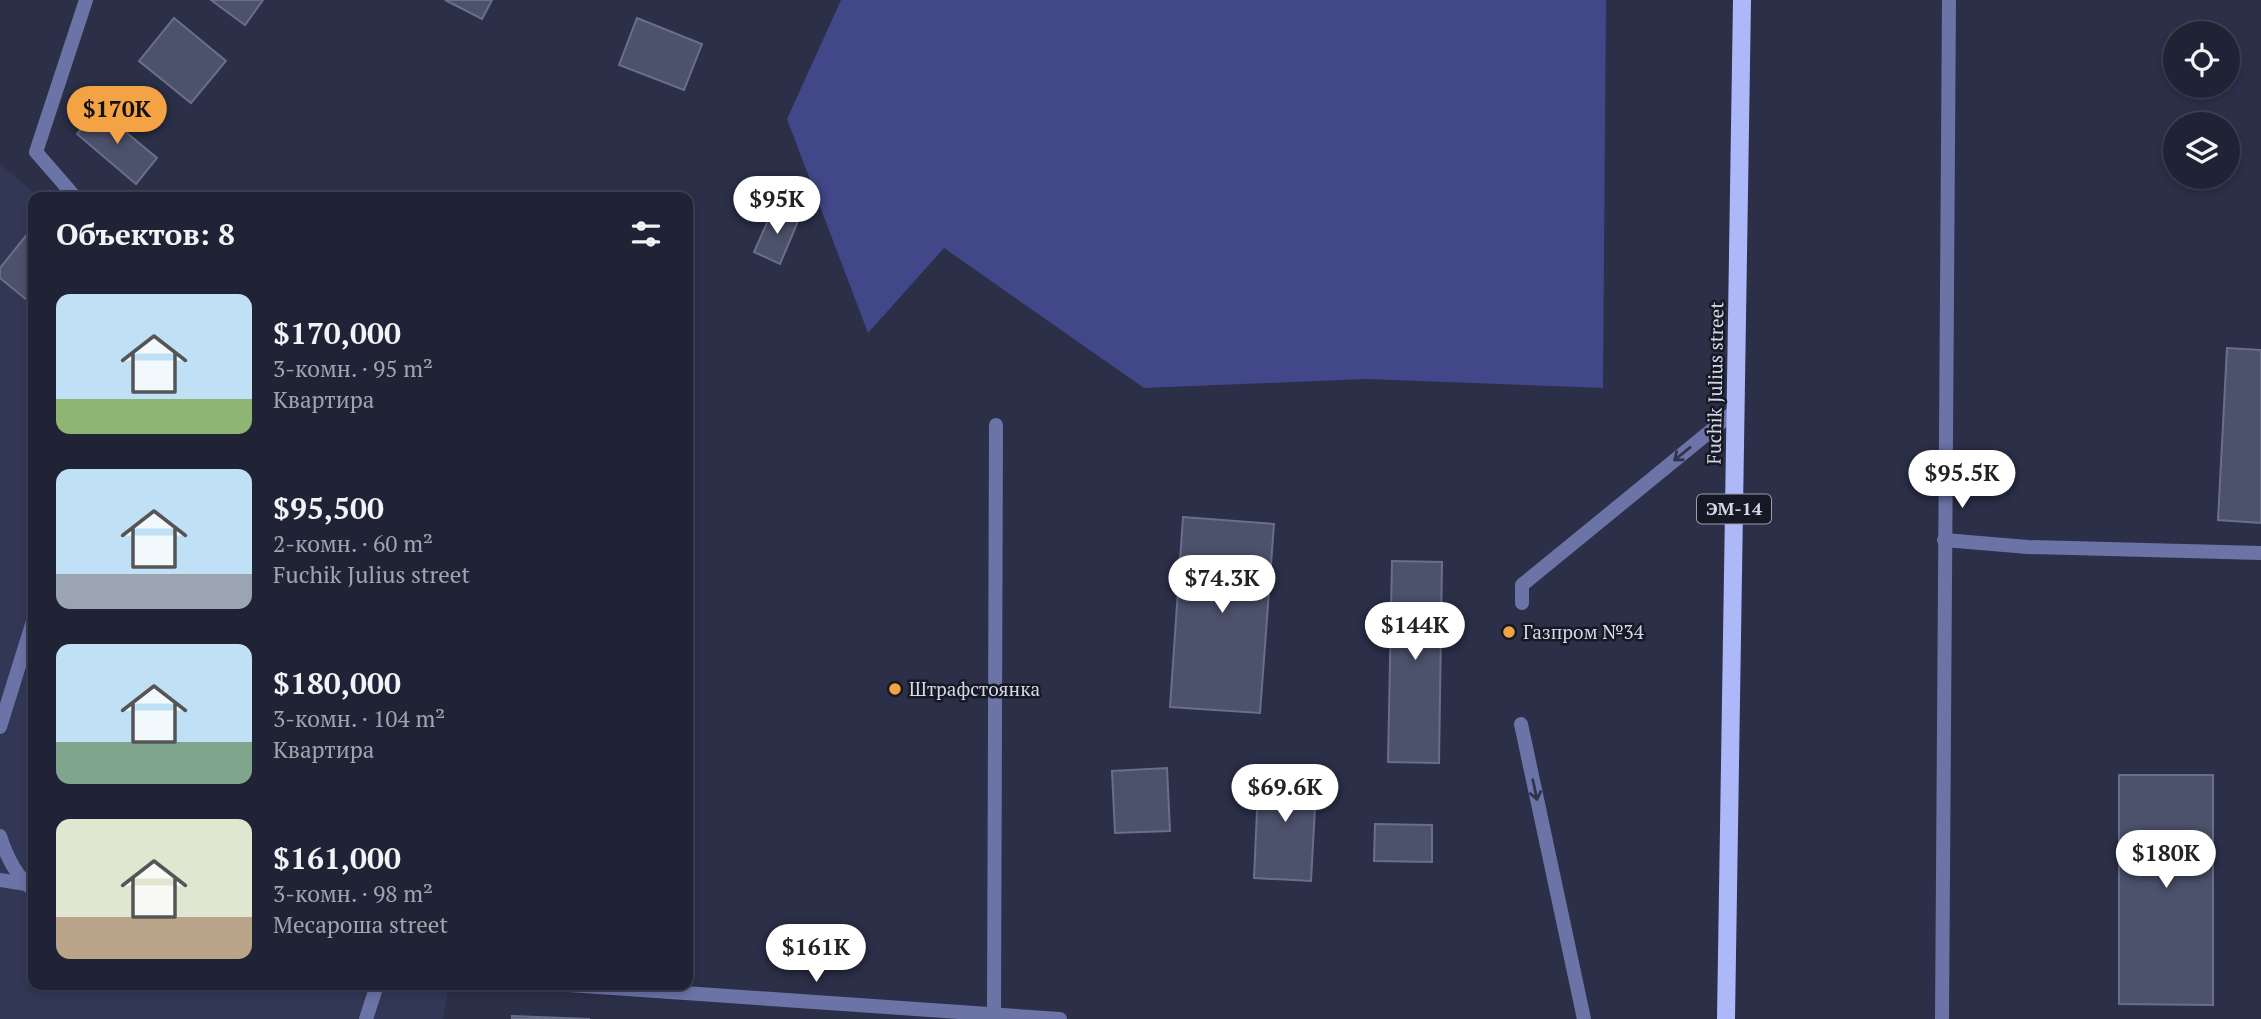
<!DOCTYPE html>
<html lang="ru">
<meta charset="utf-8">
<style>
:root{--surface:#202336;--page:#2d2f42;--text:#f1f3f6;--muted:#a2a4ad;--line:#3d4051;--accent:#f4a344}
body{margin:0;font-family:"PT Serif",serif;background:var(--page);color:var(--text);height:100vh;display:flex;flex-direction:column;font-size:26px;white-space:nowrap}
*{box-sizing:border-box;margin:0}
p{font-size:23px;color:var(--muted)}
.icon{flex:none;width:38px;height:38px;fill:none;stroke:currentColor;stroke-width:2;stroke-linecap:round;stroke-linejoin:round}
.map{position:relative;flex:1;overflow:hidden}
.panel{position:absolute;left:28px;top:192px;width:665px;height:798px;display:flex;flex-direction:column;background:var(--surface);border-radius:14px;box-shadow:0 4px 10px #0003,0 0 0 2px var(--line)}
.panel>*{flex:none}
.tools{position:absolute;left:2163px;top:21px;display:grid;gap:14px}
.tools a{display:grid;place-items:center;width:77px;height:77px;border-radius:50%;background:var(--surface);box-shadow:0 4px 10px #0003,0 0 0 2px var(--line);font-size:35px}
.price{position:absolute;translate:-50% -60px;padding:0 16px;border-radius:24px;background:#fff;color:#222;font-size:23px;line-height:46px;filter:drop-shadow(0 2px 4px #0008)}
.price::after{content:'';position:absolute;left:50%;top:42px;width:21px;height:16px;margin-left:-10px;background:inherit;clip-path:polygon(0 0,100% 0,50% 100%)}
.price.selected{background:var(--accent);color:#111}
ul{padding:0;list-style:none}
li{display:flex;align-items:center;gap:21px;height:175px;padding:0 28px}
li span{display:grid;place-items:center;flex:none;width:196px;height:140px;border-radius:14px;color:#555}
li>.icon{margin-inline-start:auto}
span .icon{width:84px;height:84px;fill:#fffc;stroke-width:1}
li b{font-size:30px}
h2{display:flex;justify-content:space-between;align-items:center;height:84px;padding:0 28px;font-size:30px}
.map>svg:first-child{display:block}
</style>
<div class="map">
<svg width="2261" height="1019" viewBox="0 0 2261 1019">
<rect width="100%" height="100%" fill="#2b2f48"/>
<path fill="#323756" d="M 0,164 L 41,198 L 33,198 L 33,985 L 449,985 L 443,1019 L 0,1019 Z"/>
<path fill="#414788" d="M 841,0 L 1606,0 L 1603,388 L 1366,379 L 1144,388 L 944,248 L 868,333 L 787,119 Z"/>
<g fill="#4c516c" stroke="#696f8b" stroke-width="2">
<path d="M 211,0 L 263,0 L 245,25 Z"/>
<path d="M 445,0 L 492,0 L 482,19 Z"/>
<path d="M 174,18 L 226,61 L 191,103 L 139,61 Z"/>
<path d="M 637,18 L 702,44 L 684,90 L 619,65 Z"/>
<path d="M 98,109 L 157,158 L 136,184 L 77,134 Z"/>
<path d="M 774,207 L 799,219 L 780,264 L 754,252 Z"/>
<path d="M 33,227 L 33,305 L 0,278 L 0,268 Z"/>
<path d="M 2227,348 L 2261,350 L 2261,523 L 2218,520 Z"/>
<path d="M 1183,517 L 1274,524 L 1260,713 L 1170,707 Z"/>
<path d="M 1392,561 L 1442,562 L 1439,763 L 1388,762 Z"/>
<path d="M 1259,767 L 1317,770 L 1311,881 L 1254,878 Z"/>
<path d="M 1167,768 L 1170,831 L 1115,833 L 1112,771 Z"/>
<path d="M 2119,775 L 2213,775 L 2213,1005 L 2119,1004 Z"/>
<path d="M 1375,824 L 1432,825 L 1432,862 L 1374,861 Z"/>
<path d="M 512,1016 L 590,1019 L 512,1019 Z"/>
</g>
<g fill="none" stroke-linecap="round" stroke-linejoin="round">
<g stroke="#6b73a7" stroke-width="14">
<path d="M 1944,540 L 2028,547 L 2261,553"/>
<path d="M 1522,603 L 1522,585 L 1735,411"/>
<path d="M 1521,724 L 1584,1019"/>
<path d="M 994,1013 L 996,425"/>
</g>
<g stroke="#6b73a7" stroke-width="14">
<path d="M 76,198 L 36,152 L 86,0"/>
<path d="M 0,727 L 33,621"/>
<path d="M 0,836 C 6,855 17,877 33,890"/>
<path d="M 0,880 L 26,884"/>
<path d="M 569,985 L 1060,1019"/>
<path d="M 366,1019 L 377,985"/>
<path d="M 1942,1019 L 1949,0"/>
</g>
<path stroke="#adb8f9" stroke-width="18" d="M 1726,1019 L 1742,0"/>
</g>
<defs><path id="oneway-shaft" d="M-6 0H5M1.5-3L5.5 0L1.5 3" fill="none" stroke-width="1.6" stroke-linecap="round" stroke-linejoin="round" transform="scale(1.75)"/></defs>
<g stroke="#30334b">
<use href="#oneway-shaft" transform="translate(1682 454) rotate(141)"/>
<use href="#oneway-shaft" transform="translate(1535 790) rotate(78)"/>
</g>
<g fill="#f4a344" stroke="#161823" stroke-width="2.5">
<circle cx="1509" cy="632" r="7"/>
<circle cx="895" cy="689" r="7"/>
</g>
<g text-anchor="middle" stroke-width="5" stroke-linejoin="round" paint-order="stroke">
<rect fill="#161823" stroke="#9b9ead" stroke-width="2" x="1697" y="494.5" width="74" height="29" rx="5"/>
<g font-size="18" font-weight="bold" fill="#d4d8e8">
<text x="1734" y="515">ЭМ-14</text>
</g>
<g font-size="19" fill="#d4d8e8" stroke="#161823">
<text transform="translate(1715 383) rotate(-89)" y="7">Fuchik Julius street</text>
</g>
<g font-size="19" fill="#d4d8e8" stroke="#161823" text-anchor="start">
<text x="1523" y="639">Газпром №34</text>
<text x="909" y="696">Штрафстоянка</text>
</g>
</g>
</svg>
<div class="tools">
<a><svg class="icon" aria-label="locate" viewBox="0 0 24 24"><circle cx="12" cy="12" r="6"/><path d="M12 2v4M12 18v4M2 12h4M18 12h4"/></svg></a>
<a><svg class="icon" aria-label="layers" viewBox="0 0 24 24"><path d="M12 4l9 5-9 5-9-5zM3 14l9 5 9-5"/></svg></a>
</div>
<b class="price selected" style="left:117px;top:146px">$170K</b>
<b class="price" style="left:777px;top:236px">$95K</b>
<b class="price" style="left:1962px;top:510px">$95.5K</b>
<b class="price" style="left:1222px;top:615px">$74.3K</b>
<b class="price" style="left:1415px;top:662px">$144K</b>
<b class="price" style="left:1285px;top:824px">$69.6K</b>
<b class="price" style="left:2166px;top:890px">$180K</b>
<b class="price" style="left:816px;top:984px">$161K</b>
<section class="panel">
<h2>Объектов: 8<svg class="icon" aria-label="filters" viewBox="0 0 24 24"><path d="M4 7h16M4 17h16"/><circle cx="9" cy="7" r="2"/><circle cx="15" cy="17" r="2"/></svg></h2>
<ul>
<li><span style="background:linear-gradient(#bfe0f5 75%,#8fb573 0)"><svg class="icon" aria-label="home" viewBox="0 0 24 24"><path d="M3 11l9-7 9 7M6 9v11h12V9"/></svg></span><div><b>$170,000</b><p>3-комн. · 95 m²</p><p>Квартира</p></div></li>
<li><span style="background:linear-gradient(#bfe0f5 75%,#9aa5b1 0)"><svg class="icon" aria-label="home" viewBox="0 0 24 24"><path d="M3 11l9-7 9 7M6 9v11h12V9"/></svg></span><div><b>$95,500</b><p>2-комн. · 60 m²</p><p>Fuchik Julius street</p></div></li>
<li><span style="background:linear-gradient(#bfe0f5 70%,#7fa58c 0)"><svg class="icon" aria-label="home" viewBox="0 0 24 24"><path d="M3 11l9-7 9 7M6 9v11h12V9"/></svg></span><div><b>$180,000</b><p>3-комн. · 104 m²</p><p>Квартира</p></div></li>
<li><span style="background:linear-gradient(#dfe7d0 70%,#b9a48a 0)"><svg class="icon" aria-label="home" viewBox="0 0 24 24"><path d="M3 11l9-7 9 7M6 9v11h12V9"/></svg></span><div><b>$161,000</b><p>3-комн. · 98 m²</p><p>Месароша street</p></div></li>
</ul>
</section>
</div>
